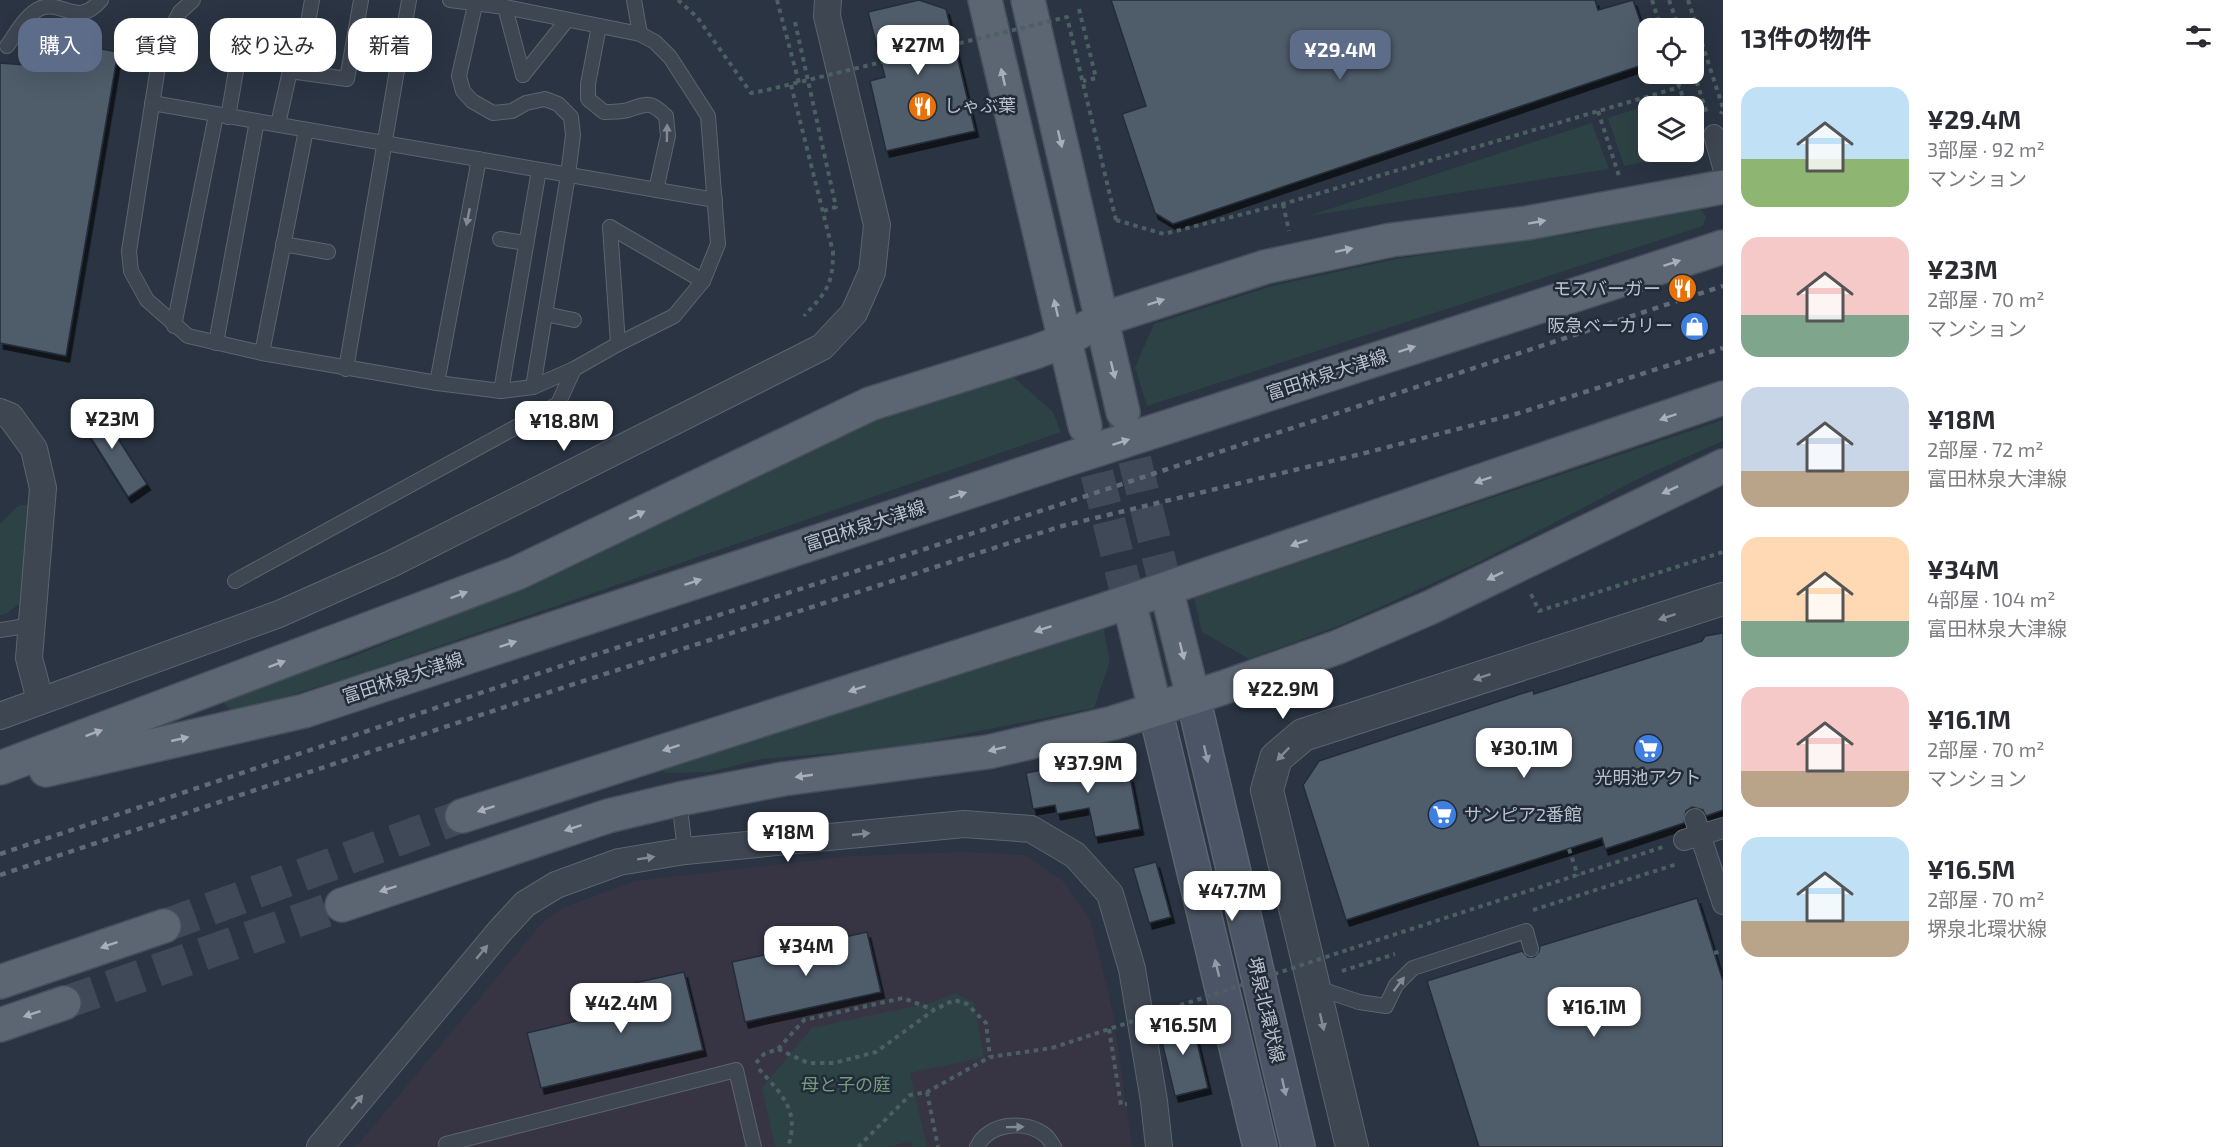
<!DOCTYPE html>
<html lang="ja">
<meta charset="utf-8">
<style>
:root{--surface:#fff;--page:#f2f2f3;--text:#2b2b33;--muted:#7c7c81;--accent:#5d6c89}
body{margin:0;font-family:"Exo 2","Noto Sans JP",sans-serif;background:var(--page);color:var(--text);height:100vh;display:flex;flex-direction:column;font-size:22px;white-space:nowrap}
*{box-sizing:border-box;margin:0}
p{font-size:20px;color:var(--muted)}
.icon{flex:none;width:33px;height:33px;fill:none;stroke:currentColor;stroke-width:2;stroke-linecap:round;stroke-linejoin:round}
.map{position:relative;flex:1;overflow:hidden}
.panel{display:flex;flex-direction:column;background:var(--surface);width:510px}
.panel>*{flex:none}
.guide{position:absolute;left:18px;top:18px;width:570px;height:54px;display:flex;gap:12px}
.fabs{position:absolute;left:1638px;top:18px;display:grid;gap:12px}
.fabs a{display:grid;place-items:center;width:66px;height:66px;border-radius:12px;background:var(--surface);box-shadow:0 6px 24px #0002;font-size:30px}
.price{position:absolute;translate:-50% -51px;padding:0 14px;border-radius:12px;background:#fff;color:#222;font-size:20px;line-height:39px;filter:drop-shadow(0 2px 3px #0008)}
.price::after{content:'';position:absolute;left:50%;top:36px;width:18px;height:14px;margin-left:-9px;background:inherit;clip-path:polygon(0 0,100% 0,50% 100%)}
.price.selected{background:var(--accent);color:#fff}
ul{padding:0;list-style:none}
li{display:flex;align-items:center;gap:18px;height:150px;padding:0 18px}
li span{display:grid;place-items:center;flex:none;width:168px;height:120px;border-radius:18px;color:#555}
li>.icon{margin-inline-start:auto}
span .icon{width:72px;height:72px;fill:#fffc;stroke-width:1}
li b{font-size:26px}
h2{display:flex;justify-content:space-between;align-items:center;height:72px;padding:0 18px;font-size:26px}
.chip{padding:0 21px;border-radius:18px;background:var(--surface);box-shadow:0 6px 24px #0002;font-size:21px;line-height:54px}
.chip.selected{background:var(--accent);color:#fff}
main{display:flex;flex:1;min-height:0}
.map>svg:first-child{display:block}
</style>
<main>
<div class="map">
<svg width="1723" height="1147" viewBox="0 0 1723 1147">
<defs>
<filter id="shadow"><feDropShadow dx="3.5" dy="6" stdDeviation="0" flood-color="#0009"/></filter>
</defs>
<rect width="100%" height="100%" fill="#2a3442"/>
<path fill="#373544" d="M 965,852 L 1025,855 L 1063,881 L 1090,919 L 1113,1013 L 1132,1147 L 356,1147 L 542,923 L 562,908 L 635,881 L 851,856 Z"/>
<g fill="#2d4244">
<path d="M 1672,97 L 1674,106 L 1648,106 L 1648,152 L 1686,152 L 1687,154 L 1624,166 L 1608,118 Z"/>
<path d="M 1592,123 L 1609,169 L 1308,216 Z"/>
<path d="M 1699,208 L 1706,216 L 1703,226 L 1147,406 L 1135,367 L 1154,324 L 1272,286 L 1396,259 L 1578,233 Z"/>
<path d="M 1009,373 L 1053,412 L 1061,432 L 350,677 L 233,713 L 216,694 L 347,659 L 546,578 L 890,407 Z"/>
<path d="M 1723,420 L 1723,441 L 1648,474 L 1479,562 L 1341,625 L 1249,659 L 1202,632 L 1194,598 Z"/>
<path d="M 29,504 L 19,604 L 6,614 L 0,615 L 0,524 L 18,506 Z"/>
<path d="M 1103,626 L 1110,661 L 1094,708 L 896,748 L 762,759 L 709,772 L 665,773 L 658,764 Z"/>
<path d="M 955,993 L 974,1002 L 984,1057 L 910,1073 L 927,1147 L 913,1147 L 911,1141 L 887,1147 L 775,1147 L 762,1088 L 812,1028 L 934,1002 Z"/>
</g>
<g fill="#505b6b" stroke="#242d3a" stroke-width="1.5" filter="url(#shadow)">
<path d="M 919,0 L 946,9 L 975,131 L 886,151 L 870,81 L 885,77 L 868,12 Z"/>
<path d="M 1111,0 L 1595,0 L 1598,10 L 1633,0 L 1648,44 L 1648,63 L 1173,224 L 1155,213 L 1122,114 L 1146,106 Z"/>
<path d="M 45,39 L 118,52 L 66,356 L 0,343 L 0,63 L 39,66 Z"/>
<path d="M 95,403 L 147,484 L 128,497 L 76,414 Z"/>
<path d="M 1723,633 L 1723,810 L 1706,816 L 1703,810 L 1692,807 L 1686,811 L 1684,823 L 1605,849 L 1602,838 L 1346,920 L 1303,785 L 1319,761 L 1533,690 L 1534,694 L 1702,641 L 1705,636 Z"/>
<path d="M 1103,759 L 1130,777 L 1140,829 L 1095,837 L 1089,808 L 1057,814 L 1055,805 L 1033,809 L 1026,773 Z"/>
<path d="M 1156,862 L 1171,917 L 1149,923 L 1133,868 Z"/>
<path d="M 1697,898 L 1723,981 L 1723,1147 L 1479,1147 L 1427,981 L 1522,951 L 1528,957 L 1534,957 L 1539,952 L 1540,946 Z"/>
<path d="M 867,932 L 881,992 L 745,1022 L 732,962 Z"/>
<path d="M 684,972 L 703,1050 L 541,1088 L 527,1033 L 627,1009 L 621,986 Z"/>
<path d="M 1191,1017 L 1208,1088 L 1175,1096 L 1158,1025 Z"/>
</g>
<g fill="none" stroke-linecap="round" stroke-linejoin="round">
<g stroke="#404957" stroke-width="33" stroke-dasharray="33 16" stroke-linecap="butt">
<path d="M 1123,412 L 1170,604"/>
<path d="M 1085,426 L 1133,618"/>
<path d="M 164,926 L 462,816"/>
<path d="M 64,1003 L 342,905"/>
</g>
<defs>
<g id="service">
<path d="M 193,0 L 180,12 L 161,48 L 129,251 L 131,271 L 147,300 L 188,336 L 262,353 L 437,383 L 501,391 L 533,387 L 574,369 L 618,344 L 674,316 L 703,281 L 718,244 L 708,116 L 670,57 L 655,42 L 640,34 L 505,7 L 450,0"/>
<path d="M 634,0 L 640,34"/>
<path d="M 475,5 L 459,76 L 463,91 L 472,101 L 493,113 L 512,111 L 526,103 L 545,99 L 558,104 L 571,117 L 573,135 L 568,175 L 533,387"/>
<path d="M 505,7 L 523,75"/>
<path d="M 599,26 L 588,84 L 588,99 L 604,112 C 611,112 620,112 628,110 C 648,103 650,101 666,116 L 668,136 L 656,190"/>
<path d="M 7,46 C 16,34 26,14 41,8 C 63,0 77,28 101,0"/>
<path d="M 523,75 L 567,20"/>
<path d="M 152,103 L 715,200"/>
<path d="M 228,117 L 242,36 L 304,46 L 312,0"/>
<path d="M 278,124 L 290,71 L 347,79 L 361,0"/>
<path d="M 610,227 L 618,344"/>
<path d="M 610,227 L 703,281"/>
<path d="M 500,239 L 526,243"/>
<path d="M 283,244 L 328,252"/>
<path d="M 545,314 L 574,320"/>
<path d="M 174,326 L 216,115"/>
<path d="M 216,343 L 257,121"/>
<path d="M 262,353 L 306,130"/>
<path d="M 346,369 L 409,0"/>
<path d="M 437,383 L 479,159"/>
<path d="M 501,391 L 539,170"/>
<path d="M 235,581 L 558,404 L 574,369"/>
<path d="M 0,630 L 32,625"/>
<path d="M 679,799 L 685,851"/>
<path d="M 1315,987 L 1359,1002 L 1386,1006 L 1396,985 L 1413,968 L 1526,931 L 1531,949"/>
<path d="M 446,1144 L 736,1070 L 754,1147"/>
<path d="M 977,1147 C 988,1123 1025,1119 1045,1135 C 1049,1138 1052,1144 1054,1147"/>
</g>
<g id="pedestrian">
<path d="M 1714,135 L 1723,167"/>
<path d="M 1695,819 L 1723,904"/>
<path d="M 1684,840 L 1723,828"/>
</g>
<g id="minor">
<path d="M 0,412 L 10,416 L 34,449 L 43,488 L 29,658 L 40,700"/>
<path d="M 0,716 L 279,614 L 391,564 L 822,347 L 854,313 L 872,272 L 877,225 L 827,16 L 828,0"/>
<path d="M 320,1147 L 500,931 L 525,904 L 556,885 L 619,862 L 685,851 L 964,824 L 1031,829 L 1075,855 L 1110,894 L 1132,969 L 1154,1101 L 1159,1147"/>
</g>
<path id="tertiary" d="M 1352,1147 L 1267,790 L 1276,758 L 1303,735 L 1723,599"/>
<g id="secondary">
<path d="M 1193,697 L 1298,1147"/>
<path d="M 1155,709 L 1260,1147"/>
</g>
<g id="primary">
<path d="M 985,0 L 1085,426"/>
<path d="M 1028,0 L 1123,412"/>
<path d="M 1170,604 L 1193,697"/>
<path d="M 1133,618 L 1155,709"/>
<path d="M 0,768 L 517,573 L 870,404 L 1035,352 L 1064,341 L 1100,320 L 1265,267 L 1391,240 L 1527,223 L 1723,187"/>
<path d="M 46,770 L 304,711 L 1065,460 L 1723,247"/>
<path d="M 462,816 L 1098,612 L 1723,398"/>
<path d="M 342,905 L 608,816 L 679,799 L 783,779 L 988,752 L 1113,723 L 1222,688 L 1338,647 L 1429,608 L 1723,466"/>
<path d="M 0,982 L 164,926"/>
<path d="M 0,1025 L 64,1003"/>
</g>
</defs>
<use href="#service" stroke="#5c6470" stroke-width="16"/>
<use href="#pedestrian" stroke="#5c6470" stroke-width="22"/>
<use href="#minor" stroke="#5c6470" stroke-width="28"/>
<use href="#tertiary" stroke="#5c6470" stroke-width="34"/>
<use href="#secondary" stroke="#5c6470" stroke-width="36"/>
<use href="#primary" stroke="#474f5c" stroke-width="36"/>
<g stroke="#4c5f62" stroke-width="4" stroke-dasharray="4.5 4.5" stroke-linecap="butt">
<path d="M 678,0 L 697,17 L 751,93 L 767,90"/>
<path d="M 777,0 L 799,83"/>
<path d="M 1652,0 L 1661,28"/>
<path d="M 1669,0 L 1679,28"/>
<path d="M 1688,0 L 1723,108 L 1721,114"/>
<path d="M 1079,9 L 1096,78 L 1083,81"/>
<path d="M 795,22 L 836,207 L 823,211"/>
<path d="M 1694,73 L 1707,114"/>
<path d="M 1675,74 L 1686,106"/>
<path d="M 791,85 L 833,252 C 833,286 826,292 804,316"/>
<path d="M 1598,111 L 1619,176"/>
<path d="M 1283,204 L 1289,231"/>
<path d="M 1116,220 L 1164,234 L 1283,204 L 1680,87"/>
<path d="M 1531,594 L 1539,611 L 1723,552"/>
<path d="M 1569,849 L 1578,876"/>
<path d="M 1533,910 L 1677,864"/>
<path d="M 1350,949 L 1663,847"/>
<path d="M 1714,953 L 1723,951"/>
<path d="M 1342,971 L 1395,954"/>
<path d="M 1109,1029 L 1121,1105 L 1127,1104"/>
<path d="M 778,1049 L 808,1063 L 834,1063 L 876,1052 L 934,1010 L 954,1000 L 967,1004 L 986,1023 L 990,1057"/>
<path d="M 756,1063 L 764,1054 L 778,1049 L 804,1020 L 903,998 L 934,1010"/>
<path d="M 759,1069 C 782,1095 800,1110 788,1147"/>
<path d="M 927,1092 L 938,1147"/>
<path d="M 858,1147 L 910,1095 L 927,1092 L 990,1057 L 1052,1048"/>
</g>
<use href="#service" stroke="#3e4652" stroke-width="14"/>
<use href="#pedestrian" stroke="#3e4652" stroke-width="20"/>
<use href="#minor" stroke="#3e4652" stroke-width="26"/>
<use href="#tertiary" stroke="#3e4652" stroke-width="32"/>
<use href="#secondary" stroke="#4c5565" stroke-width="33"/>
<use href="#primary" stroke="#5c6572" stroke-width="33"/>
<g stroke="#606a79" stroke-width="4.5" stroke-dasharray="6 6" stroke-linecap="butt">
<path d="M 0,854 L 588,657 L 928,548 L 1723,286"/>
<path d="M 0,875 L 568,686 L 1062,526 L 1361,454 L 1516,414 L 1723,348"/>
</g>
<g stroke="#4c5f62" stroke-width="4" stroke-dasharray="4.5 4.5" stroke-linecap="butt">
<path d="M 767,90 L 1067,17 L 1116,220"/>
<path d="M 1052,1048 L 1350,949"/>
</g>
</g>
<defs><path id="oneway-solid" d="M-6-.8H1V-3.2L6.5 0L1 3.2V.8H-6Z" transform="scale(1.5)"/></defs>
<g fill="#a8afba">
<use href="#oneway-solid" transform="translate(1003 77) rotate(-103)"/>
<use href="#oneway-solid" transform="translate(1060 139) rotate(77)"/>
<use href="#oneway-solid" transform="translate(1537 222) rotate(-10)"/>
<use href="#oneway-solid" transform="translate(1344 250) rotate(-12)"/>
<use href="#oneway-solid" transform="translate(1672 263) rotate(-18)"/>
<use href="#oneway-solid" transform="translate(1156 302) rotate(-18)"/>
<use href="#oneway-solid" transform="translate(1056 308) rotate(-103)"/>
<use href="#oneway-solid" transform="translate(1407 349) rotate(-18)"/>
<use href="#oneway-solid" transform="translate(1113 370) rotate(76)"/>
<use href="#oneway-solid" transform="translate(1668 417) rotate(161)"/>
<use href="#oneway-solid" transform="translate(1121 442) rotate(-18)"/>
<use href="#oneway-solid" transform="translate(1483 480) rotate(161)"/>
<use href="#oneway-solid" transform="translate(1670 490) rotate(155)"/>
<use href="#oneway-solid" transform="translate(958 495) rotate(-18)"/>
<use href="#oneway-solid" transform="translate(637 515) rotate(-26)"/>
<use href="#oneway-solid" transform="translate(1299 543) rotate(161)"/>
<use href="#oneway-solid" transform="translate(1495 576) rotate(154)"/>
<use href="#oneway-solid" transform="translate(693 582) rotate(-18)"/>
<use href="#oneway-solid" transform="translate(459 595) rotate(-21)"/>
<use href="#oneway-solid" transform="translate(1043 629) rotate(162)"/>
<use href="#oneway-solid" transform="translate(508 644) rotate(-18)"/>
<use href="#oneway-solid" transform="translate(1182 651) rotate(76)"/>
<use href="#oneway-solid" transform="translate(277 664) rotate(-20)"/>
<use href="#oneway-solid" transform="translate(857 689) rotate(162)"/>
<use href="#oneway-solid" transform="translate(94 733) rotate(-20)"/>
<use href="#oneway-solid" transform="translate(180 739) rotate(-13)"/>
<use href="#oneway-solid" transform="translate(671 748) rotate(162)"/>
<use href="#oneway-solid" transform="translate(997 749) rotate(167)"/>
<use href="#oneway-solid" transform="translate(804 776) rotate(172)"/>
<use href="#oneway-solid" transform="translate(486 809) rotate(162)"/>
<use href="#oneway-solid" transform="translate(573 828) rotate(162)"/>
<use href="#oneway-solid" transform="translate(388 889) rotate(162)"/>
<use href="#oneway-solid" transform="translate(109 945) rotate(161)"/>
<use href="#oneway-solid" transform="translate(32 1014) rotate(162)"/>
</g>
<g fill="#838a95">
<use href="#oneway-solid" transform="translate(667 133) rotate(-89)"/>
<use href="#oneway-solid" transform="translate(468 217) rotate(101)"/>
<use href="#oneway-solid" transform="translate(1667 617) rotate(162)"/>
<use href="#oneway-solid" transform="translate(1482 677) rotate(162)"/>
<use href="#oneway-solid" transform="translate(1283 754) rotate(134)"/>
<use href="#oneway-solid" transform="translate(861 834) rotate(-6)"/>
<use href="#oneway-solid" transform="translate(646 858) rotate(-9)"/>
<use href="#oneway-solid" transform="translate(482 952) rotate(-50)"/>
<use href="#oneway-solid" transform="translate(1399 984) rotate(-53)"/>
<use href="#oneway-solid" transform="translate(1322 1022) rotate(77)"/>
<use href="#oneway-solid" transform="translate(357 1102) rotate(-50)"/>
<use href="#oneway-solid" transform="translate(1015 1127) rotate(-1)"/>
</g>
<g fill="#949ba8">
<use href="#oneway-solid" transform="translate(1206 754) rotate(77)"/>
<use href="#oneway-solid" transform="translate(1217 968) rotate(-104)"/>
<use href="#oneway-solid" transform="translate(1284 1087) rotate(77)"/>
</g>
<defs>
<symbol id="restaurant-disc" viewBox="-11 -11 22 22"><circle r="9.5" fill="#e8710a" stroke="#222b38"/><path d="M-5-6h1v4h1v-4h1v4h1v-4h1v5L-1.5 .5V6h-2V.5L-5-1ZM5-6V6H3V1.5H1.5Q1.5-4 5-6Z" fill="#fff"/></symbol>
<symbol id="shop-disc" viewBox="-11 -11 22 22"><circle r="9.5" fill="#3f7fe0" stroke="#222b38"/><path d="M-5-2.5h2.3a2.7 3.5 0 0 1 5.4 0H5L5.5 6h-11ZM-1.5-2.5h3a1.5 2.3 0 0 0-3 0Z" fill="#fff"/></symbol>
<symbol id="supermarket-disc" viewBox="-11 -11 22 22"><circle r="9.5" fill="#3f7fe0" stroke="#222b38"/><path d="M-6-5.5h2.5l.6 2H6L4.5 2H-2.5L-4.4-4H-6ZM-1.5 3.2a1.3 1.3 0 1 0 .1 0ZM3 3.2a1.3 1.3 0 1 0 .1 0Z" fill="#fff"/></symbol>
</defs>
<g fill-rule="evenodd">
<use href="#restaurant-disc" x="906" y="90" width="33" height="33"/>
<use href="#restaurant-disc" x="1666" y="272" width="33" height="33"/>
<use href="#shop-disc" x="1678" y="310" width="33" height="33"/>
<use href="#supermarket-disc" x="1632" y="732" width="33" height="33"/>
<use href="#supermarket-disc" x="1426" y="798" width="33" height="33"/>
</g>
<g text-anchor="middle" stroke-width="5" stroke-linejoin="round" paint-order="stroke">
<g font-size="18" fill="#bbc1cc" stroke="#222b38" text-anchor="start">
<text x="944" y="112">しゃぶ葉</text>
<text x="1661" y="295" text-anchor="end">モスバーガー</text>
<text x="1673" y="332" text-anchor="end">阪急ベーカリー</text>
<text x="1648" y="784" text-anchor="middle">光明池アクト</text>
<text x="1464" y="821">サンピア2番館</text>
</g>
<g font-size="18" fill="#bbc1cc" stroke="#222b38">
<text transform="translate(1327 375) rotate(-18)" y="6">富田林泉大津線</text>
<text transform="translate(865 526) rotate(-18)" y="6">富田林泉大津線</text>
<text transform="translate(403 678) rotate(-18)" y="6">富田林泉大津線</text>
<text transform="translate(1266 1010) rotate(77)" y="6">堺泉北環状線</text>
</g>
<g font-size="18" fill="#749b7d" stroke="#222b38">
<text x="846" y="1091">母と子の庭</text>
</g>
</g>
</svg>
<div class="fabs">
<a><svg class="icon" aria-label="locate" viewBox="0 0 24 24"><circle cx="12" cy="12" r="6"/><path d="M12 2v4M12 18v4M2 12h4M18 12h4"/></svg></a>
<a><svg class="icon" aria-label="layers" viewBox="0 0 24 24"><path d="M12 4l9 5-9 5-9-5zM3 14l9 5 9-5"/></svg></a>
</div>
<b class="price" style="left:918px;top:76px">¥27M</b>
<b class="price selected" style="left:1340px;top:81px">¥29.4M</b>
<b class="price" style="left:112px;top:450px">¥23M</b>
<b class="price" style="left:564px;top:452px">¥18.8M</b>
<b class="price" style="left:1283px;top:720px">¥22.9M</b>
<b class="price" style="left:1524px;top:779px">¥30.1M</b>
<b class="price" style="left:1088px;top:794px">¥37.9M</b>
<b class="price" style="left:788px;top:863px">¥18M</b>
<b class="price" style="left:1232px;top:922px">¥47.7M</b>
<b class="price" style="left:806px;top:977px">¥34M</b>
<b class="price" style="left:621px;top:1034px">¥42.4M</b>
<b class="price" style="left:1594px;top:1038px">¥16.1M</b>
<b class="price" style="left:1183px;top:1056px">¥16.5M</b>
<div class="guide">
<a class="chip selected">購入</a>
<a class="chip">賃貸</a>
<a class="chip">絞り込み</a>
<a class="chip">新着</a>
</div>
</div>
<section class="panel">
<h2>13件の物件<svg class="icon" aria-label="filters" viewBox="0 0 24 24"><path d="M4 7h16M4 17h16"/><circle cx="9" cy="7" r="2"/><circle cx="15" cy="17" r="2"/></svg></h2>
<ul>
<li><span style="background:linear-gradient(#bfe0f5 60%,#8fb573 0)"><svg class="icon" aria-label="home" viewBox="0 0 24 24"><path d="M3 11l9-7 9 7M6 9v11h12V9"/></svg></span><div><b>¥29.4M</b><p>3部屋 · 92 m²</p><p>マンション</p></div></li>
<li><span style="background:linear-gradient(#f6c9c9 65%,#7fa58c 0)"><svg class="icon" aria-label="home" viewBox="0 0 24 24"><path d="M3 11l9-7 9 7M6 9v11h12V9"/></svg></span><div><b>¥23M</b><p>2部屋 · 70 m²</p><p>マンション</p></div></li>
<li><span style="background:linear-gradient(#c9d6e8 70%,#b9a48a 0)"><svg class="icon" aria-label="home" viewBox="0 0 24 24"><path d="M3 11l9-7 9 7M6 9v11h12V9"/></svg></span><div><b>¥18M</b><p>2部屋 · 72 m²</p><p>富田林泉大津線</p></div></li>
<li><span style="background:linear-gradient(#ffd9b3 70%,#7fa58c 0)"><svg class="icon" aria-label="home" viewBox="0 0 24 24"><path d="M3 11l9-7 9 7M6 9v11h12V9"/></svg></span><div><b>¥34M</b><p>4部屋 · 104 m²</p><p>富田林泉大津線</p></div></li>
<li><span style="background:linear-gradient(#f6c9c9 70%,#b9a48a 0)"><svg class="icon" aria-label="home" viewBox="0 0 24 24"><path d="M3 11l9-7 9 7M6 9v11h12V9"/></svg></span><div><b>¥16.1M</b><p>2部屋 · 70 m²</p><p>マンション</p></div></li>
<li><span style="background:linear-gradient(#bfe0f5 70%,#b9a48a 0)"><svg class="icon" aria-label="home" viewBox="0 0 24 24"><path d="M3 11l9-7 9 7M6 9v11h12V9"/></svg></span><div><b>¥16.5M</b><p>2部屋 · 70 m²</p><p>堺泉北環状線</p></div></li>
</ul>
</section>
</main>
